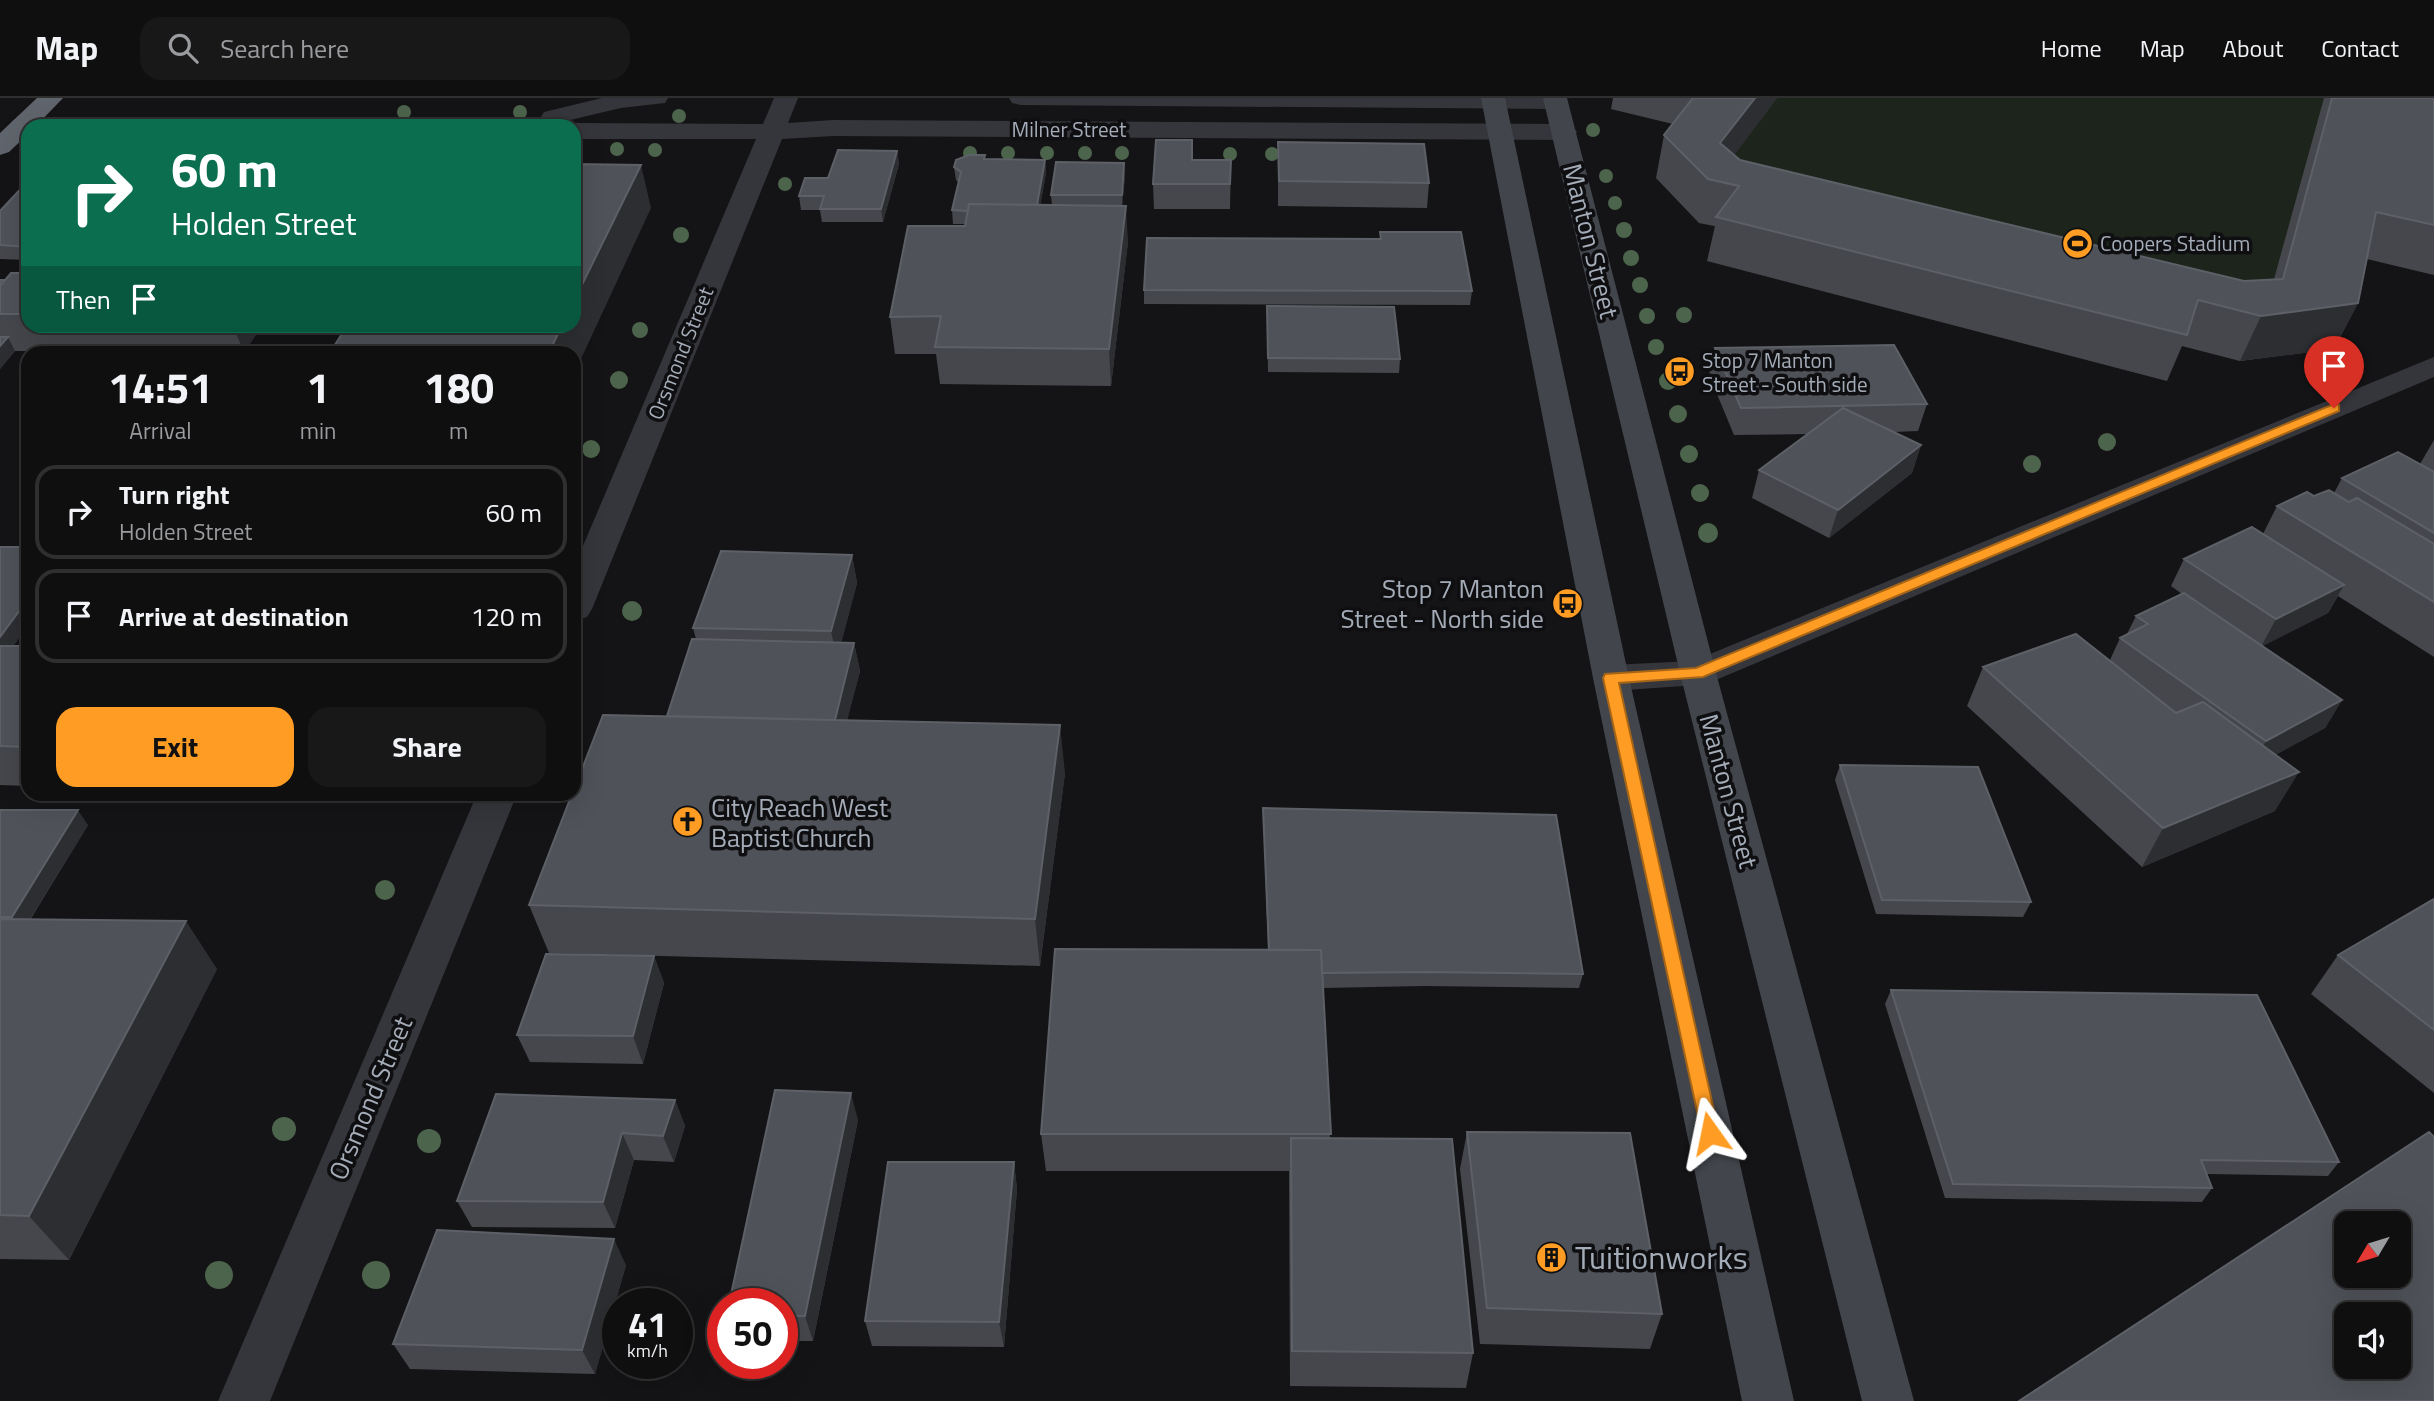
<!DOCTYPE html>
<html lang="en">
<head>
<meta charset="utf-8">
<style>
	:root { --surface:#0f0f10; --page:#181819; --text:#f1f3f6; --muted:#9b9c9f; --line:#2f2f30; --accent:#ff9c23 }
	body { margin:0; font-family:"Titillium Web",sans-serif; background:var(--page); color:var(--text); height:100vh; display:flex; flex-direction:column; font-size:26px; white-space:nowrap }
	* { box-sizing:border-box; margin:0 }
	p { font-size:23px; color:var(--muted) }
	.icon { flex:none; width:38px; height:38px; fill:none; stroke:currentColor; stroke-width:2; stroke-linecap:round; stroke-linejoin:round }
	.map { position:relative; flex:1; overflow:hidden }
	.sheet { position:absolute; left:21px; top:248px; width:560px; height:455px; display:flex; flex-direction:column; background:var(--surface); border-radius:21px; box-shadow:0 7px 28px #0002,0 0 0 2px var(--line) }
	.sheet>* { flex:none }
	.hud { position:absolute; left:21px; top:21px; width:560px; height:214px; border-radius:21px; box-shadow:0 7px 28px #0002,0 0 0 2px var(--line); background:#0b6e4f; color:#fff; overflow:hidden }
	.needle { width:46px; rotate:232deg }
	.tools { position:absolute; left:2334px; top:1113px; display:grid; gap:14px }
	.tools a { display:grid; place-items:center; width:77px; height:77px; border-radius:14px; background:var(--surface); box-shadow:0 7px 28px #0002,0 0 0 2px var(--line); font-size:35px }
	.speed { position:absolute; left:602px; top:1190px; display:flex; gap:14px; font-size:35px; font-weight:700; text-align:center }
	.speed>* { display:grid; place-content:center; width:91px; height:91px; border-radius:50%; background:var(--surface); box-shadow:0 7px 28px #0002,0 0 0 2px var(--line); line-height:1 }
	.speed small { font-size:18px; font-weight:400 }
	.speed .limit { border:10px solid #d22; background:#fff; color:#111 }
	.pin { position:absolute; display:grid; place-items:center; width:60px; height:60px; color:#fff; margin:-72px -30px; border-radius:50% 50% 50% 0; rotate:-45deg; box-shadow:0 0 7px #0007 }
	.pin .icon { rotate:45deg }
	.me { position:absolute; width:77px; margin:-38px; rotate:348deg; stroke-linejoin:round; filter:drop-shadow(0 0 5px #0008) }
	.turn { display:flex; align-items:center; gap:24px; height:147px; padding:0 35px; font-size:32px }
	.turn .icon { width:91px; height:91px; stroke-width:2.5 }
	.turn b { display:block; font-size:49px; line-height:60px }
	.then { display:flex; align-items:center; height:66px; padding:0 35px; background:#0003; gap:14px; font-size:26px }
	.eta { display:flex; justify-content:space-evenly; align-items:center; height:119px; text-align:center }
	.eta b { font-size:42px; font-weight:700; line-height:49px }
	.cta { display:flex; gap:14px; margin-top:auto; padding:14px 35px }
	.cta a { flex:1; height:80px; border-radius:21px; background:var(--accent); color:#111; font-size:28px; font-weight:700; line-height:80px; text-align:center }
	.cta a+a { background:var(--page); color:var(--text) }
	ul { padding:0; list-style:none }
	li { display:flex; align-items:center; gap:21px; height:94px; margin:0 14px 10px; padding:0 21px; border:4px solid var(--line); border-radius:21px }
	li div { flex:1 }
	li b { display:block; font-size:26px }
	li em { font-style:normal }
	header { display:flex; align-items:center; gap:42px; box-sizing:border-box; height:98px; padding:0 35px; background:var(--surface); border-bottom:2px solid var(--line) }
	header strong { font-size:33px }
	nav { display:flex; gap:38px; margin-inline-start:auto; font-size:24px }
	.search { width:490px; height:63px; background:var(--page); display:flex; align-items:center; gap:18px; box-sizing:border-box; padding:0 24px; border-radius:21px; color:var(--muted); font-size:26px }
	.map>svg:first-child { display:block }
	.green { fill:#1c241c }
	.lines { fill:none; stroke-linecap:round; stroke-linejoin:round }
	.street { fill:#35363b; fill-rule:evenodd }
	.secondary { fill:#42464c; fill-rule:evenodd }
	.highway { fill:#60656d; fill-rule:evenodd }
	.tree { fill:#4d644c }
	.wall { fill:#45474c }
	.shaded-wall { fill:#2d2e32 }
	.building { fill:#4f5258; stroke:#5d6067; stroke-width:2; fill-rule:evenodd }
	.route { fill:#ff9c23; stroke:#a66517; stroke-width:2 }
	.labels { text-anchor:middle; dominant-baseline:central; stroke-width:7; stroke-linejoin:round; paint-order:stroke }
	.far-street-label { font-size:21px; fill:#a4acb8; stroke:#0f0f11 }
	.far-poi-label { font-size:21px; fill:#a4acb8; stroke:#0f0f11; text-anchor:start }
	.street-label { font-size:26px; fill:#a4acb8; stroke:#0f0f11 }
	.poi-label { font-size:26px; fill:#a4acb8; stroke:#0f0f11; text-anchor:end }
	.near-poi-label { font-size:32px; fill:#a4acb8; stroke:#0f0f11; text-anchor:start }
</style>
</head>
<body>
<header>
<strong>Map</strong>
<div class="search"><svg class="icon" aria-label="search" viewBox="0 0 24 24"><circle cx="10" cy="10" r="6"/><path d="M15 15l6 6"/></svg>Search here</div>
<nav><a>Home</a><a>Map</a><a>About</a><a>Contact</a></nav>
</header>
<div class="map">
<svg width="2434" height="1303" viewBox="0 0 2434 1303">
	<rect width="100%" height="100%" fill="#141416"/>
	<path class="green" d="M1621,0H2434V177L2355,158L2334,251L2240,263L2178,247L2167,283L1707,163L1729,132L1699,125L1656,80L1693,31L1611,11Z"/>
	<g class="lines">
		<path class="street" d="M602,0H668L665,5L621,10L553,26L544,24L541,19L544,14Z
			M774,0H798L788,25L833,22L1564,26L1573,29L1577,34L1573,39L1564,42L833,38L782,41L592,511L587,519L574,523V469L756,41H574V28H565L574,25L763,26Z
			M1009,0H1566L1568,4L1565,9L1556,11L1021,7L1012,5Z
			M22,19L524,20L533,23L537,28H28V35L13,32L9,27L13,22Z
			M2434,259V279L1711,584L1698,587L1611,593L1598,589L1593,580L1598,571L1611,567L1693,563Z
			M477,696H517L270,1303H218Z"/>
		<path class="secondary" d="M1481,0H1505L1629,580L1794,1303H1742L1593,580Z
			M1543,0H1567L1716,575L1914,1303H1862L1680,575Z"/>
		<path class="highway" d="M37,0H63L36,28H28V36L9,54L0,57V35Z"/>
	</g>
	<g class="tree">
		<circle cx="404" cy="14" r="7"/>
		<circle cx="520" cy="14" r="7"/>
		<circle cx="679" cy="18" r="7"/>
		<circle cx="1593" cy="32" r="7"/>
		<circle cx="617" cy="51" r="7"/>
		<circle cx="655" cy="52" r="7"/>
		<circle cx="970" cy="55" r="7"/>
		<circle cx="1008" cy="55" r="7"/>
		<circle cx="1047" cy="55" r="7"/>
		<circle cx="1085" cy="55" r="7"/>
		<circle cx="1122" cy="55" r="7"/>
		<circle cx="1230" cy="56" r="7"/>
		<circle cx="1272" cy="56" r="7"/>
		<circle cx="1606" cy="78" r="7"/>
		<circle cx="785" cy="86" r="7"/>
		<circle cx="1615" cy="105" r="7"/>
		<circle cx="1624" cy="132" r="8"/>
		<circle cx="681" cy="137" r="8"/>
		<circle cx="1631" cy="160" r="8"/>
		<circle cx="1640" cy="187" r="8"/>
		<circle cx="1684" cy="217" r="8"/>
		<circle cx="1647" cy="218" r="8"/>
		<circle cx="640" cy="232" r="8"/>
		<circle cx="1656" cy="249" r="8"/>
		<circle cx="619" cy="282" r="9"/>
		<circle cx="1668" cy="283" r="9"/>
		<circle cx="1678" cy="316" r="9"/>
		<circle cx="2107" cy="344" r="9"/>
		<circle cx="591" cy="351" r="9"/>
		<circle cx="1689" cy="356" r="9"/>
		<circle cx="2032" cy="366" r="9"/>
		<circle cx="1700" cy="395" r="9"/>
		<circle cx="1708" cy="435" r="10"/>
		<circle cx="632" cy="513" r="10"/>
		<circle cx="385" cy="792" r="10"/>
		<circle cx="284" cy="1031" r="12"/>
		<circle cx="429" cy="1043" r="12"/>
		<circle cx="219" cy="1177" r="14"/>
		<circle cx="376" cy="1177" r="14"/>
	</g>
	<path class="wall" d="M1613,0H1777L1734,57L1740,62L2244,183L2274,181L2324,0H2434V177L2367,161L2358,205L2334,251L2240,263L2182,248L2167,283L1707,163L1715,128L1699,125L1656,80L1664,37L1673,26L1611,11Z
		M1278,44L1429,85L1427,110L1278,108Z
		M897,53L899,66L883,124H822L820,112H801L799,98L828,80Z
		M986,61L1045,62L1046,75L1040,107H1052L1051,97L1124,65L1125,78L1122,108L1128,144L1111,288L940,286L936,256H895L890,219L965,128V126H953L952,112L959,85L956,82L954,69Z
		M1192,62H1231L1230,111H1154L1153,86Z
		M28,65V162L0,161V113L28,83L22,71Z
		M1380,134L1472,193L1470,207L1144,206V192L1380,141Z
		M28,175V228H262L244,254L15,253L0,271V182H5Z
		M1267,208L1400,261L1399,275L1268,274Z
		M1715,250L1927,306L1918,333L1893,334L1921,347L1912,375L1829,440L1752,400L1759,372L1809,336L1734,337L1709,277Z
		M2434,342V559L2338,498L2328,515L2262,548L2342,602L2325,630L2275,657V713L2142,769L1967,608L1983,569L2110,562L2120,540L2127,536L2136,518L2182,496L2171,488L2184,461L2263,436L2277,408L2314,398L2334,395L2342,380L2420,366Z
		M0,449H28V528L13,548H28V688L0,687Z
		M852,457L857,485L841,545H854L860,573L847,622L1065,675L1040,868L549,855L529,807L667,618L696,541L693,530Z
		M1840,667L2031,804L2023,819L1876,816L1835,682Z
		M1263,710L1583,876L1579,890L1424,888L1323,890L1330,1040L1473,1255L1466,1290L1290,1288L1289,1073H1046L1041,1036L1268,852Z
		M0,712L88,727L30,822L217,871L69,1162L0,1161Z
		M2434,801V995L2311,896L2338,857Z
		M654,858L664,885L643,966L530,964L517,937Z
		M1891,892L2339,1064L2328,1078L2206,1076L2212,1090L2202,1104L1945,1100L1885,906Z
		M675,1002L685,1028L674,1064L634,1062L615,1130L472,1129L457,1103Z
		M858,1022L813,1243H782V1206Z
		M1467,1034L1662,1216L1650,1251L1480,1246L1460,1071Z
		M1014,1064L1017,1091L1004,1249L872,1248L865,1223Z
		M626,1167L595,1276L410,1271L393,1246Z"/>
	<path class="shaded-wall" d="M1755,0H1777L1715,83L1720,45Z
		M897,53L899,66L883,124L881,111Z
		M1045,62L1046,75L1037,127L1036,114Z
		M1124,65L1125,78L1122,110V97Z
		M641,67L651,110L574,276V256H548L562,228H574V203Z
		M1126,108L1128,144L1111,288L1109,251Z
		M2358,205L2334,251L2240,263L2261,218Z
		M233,228H262L244,254Z
		M8,239L15,253L0,271V248Z
		M1921,347L1912,375L1829,440L1838,412Z
		M852,457L857,485L837,561L831,533Z
		M2344,487L2328,515L2261,549L2276,521Z
		M28,501V528L0,566V538Z
		M854,545L860,573L835,670L829,642Z
		M2342,602L2325,630L2249,671L2266,643Z
		M1060,627L1065,675L1040,868L1035,821Z
		M2299,674L2275,713L2142,769L2163,730Z
		M78,712L88,727L22,834L12,819Z
		M186,823L217,871L69,1162L29,1118Z
		M654,858L664,885L643,966L633,938Z
		M851,995L858,1022L813,1243L805,1218Z
		M675,1002L685,1028L674,1064L663,1038Z
		M622,1035L634,1062L615,1130L603,1104Z
		M1014,1064L1017,1091L1004,1249L999,1224Z
		M614,1141L626,1167L595,1276L582,1252Z"/>
	<path class="building" d="M1693,0H1755L1720,45L1740,62L2244,183L2283,181L2332,0H2434V127L2376,114L2358,205L2261,218L2198,202L2187,237L1716,119L1739,88L1708,81L1664,37Z
		M1156,42H1192V62H1231L1230,86H1153Z
		M1278,44L1424,46L1429,85L1279,83Z
		M838,52L897,53L881,111H820L824,98H799L805,80H828Z
		M969,57H985L984,61L1045,62L1037,107L969,106L968,113L952,112L961,74L954,69L956,62Z
		M1056,64L1124,65L1122,97H1051Z
		M28,65V71H22Z
		M574,66L641,67L574,203Z
		M28,83V149L0,147V113Z
		M969,106L1126,108L1109,251L935,249L941,218L890,219L908,128H965Z
		M1380,134H1461L1472,193L1144,192L1147,140L1381,141Z
		M11,175H28V216H0V188Z
		M0,182H5L0,188Z
		M1267,208L1394,209L1400,261L1268,260Z
		M347,228H562L548,256H329Z
		M0,239H8L0,248Z
		M1894,247L1927,306L1741,310L1715,250Z
		M1843,310L1921,347L1838,412L1759,372Z
		M2398,354L2434,374V435L2342,380Z
		M2329,392L2349,404L2357,400L2434,446V504L2277,408L2307,394L2314,398Z
		M2252,429L2344,487L2276,521L2184,461Z
		M0,449H28V501L0,539Z
		M721,453L852,457L831,533L693,530Z
		M2184,495L2342,602L2266,643L2120,540L2148,526L2136,518Z
		M2076,536L2176,615L2203,604L2299,674L2163,730L1983,569Z
		M692,541L854,545L835,622L667,618Z
		M0,548H28V646L26,649L0,648Z
		M603,617L1060,627L1035,821L529,807L572,696H574V692Z
		M1840,667L1978,669L2031,804L1882,802Z
		M1263,710L1556,717L1583,876L1426,874L1322,875L1321,852H1269Z
		M0,712H78L12,819H0Z
		M2434,801V932L2338,857Z
		M0,821L186,823L29,1118L0,1117Z
		M1055,851L1321,852L1331,1036H1041Z
		M546,856L654,858L633,938L517,937Z
		M1891,892L2257,897L2339,1064L2201,1062L2212,1090L1953,1086Z
		M775,992L851,995L805,1218H782V1206H729Z
		M496,996L675,1002L663,1038L622,1035L603,1104L457,1103Z
		M1467,1034L1630,1035L1662,1216L1487,1210Z
		M2429,1034L2434,1039V1303H2019ZM2347,1125H2399V1178H2347ZM2347,1216H2399V1269H2347Z
		M1291,1040L1452,1041L1473,1255L1292,1253Z
		M888,1064H1014L999,1224L865,1223Z
		M437,1132L614,1141L582,1252L393,1246Z"/>
	<path class="route" d="M2334,306L2339,307V313L1703,579L1619,585L1719,1035L1717,1041L1710,1044L1703,1041L1603,580L1605,576L1696,570Z"/>
	<defs>
		<symbol id="stadium-disc" viewBox="-11 -11 22 22"><circle r="9.5" fill="#ff9c23" stroke="#0f0f11"/><path d="M0-5a6.5 5 0 1 0 0 10a6.5 5 0 1 0 0-10ZM-3.5-1.8h7v3.6h-7Z" fill="#111"/></symbol>
		<symbol id="bus-disc" viewBox="-11 -11 22 22"><circle r="9.5" fill="#ff9c23" stroke="#0f0f11"/><path d="M-5-6H5V4H4V6H2V4H-2V6H-4V4H-5ZM-3.5-4V0h7V-4ZM-3.5 1.2v1.5H-2V1.2ZM2 1.2v1.5H3.5V1.2Z" fill="#111"/></symbol>
		<symbol id="church-disc" viewBox="-11 -11 22 22"><circle r="9.5" fill="#ff9c23" stroke="#0f0f11"/><path d="M-1.2-6h2.4v3.5h3.3v2.4h-3.3V6h-2.4V-.1h-3.3v-2.4h3.3Z" fill="#111"/></symbol>
		<symbol id="building-disc" viewBox="-11 -11 22 22"><circle r="9.5" fill="#ff9c23" stroke="#0f0f11"/><path d="M-4-6H4V6H1V3H-1V6H-4ZM-2.5-4.3h1.7v1.8h-1.7ZM.8-4.3h1.7v1.8H.8ZM-2.5-1h1.7V.8h-1.7ZM.8-1h1.7V.8H.8Z" fill="#111"/></symbol>
	</defs>
	<g fill-rule="evenodd">
		<use href="#stadium-disc" x="2060" y="128" width="35" height="35"/>
		<use href="#bus-disc" x="1662" y="256" width="35" height="35"/>
		<use href="#bus-disc" x="1550" y="488" width="35" height="35"/>
		<use href="#church-disc" x="670" y="706" width="35" height="35"/>
		<use href="#building-disc" x="1534" y="1142" width="35" height="35"/>
	</g>
	<g class="labels">
		<g class="far-street-label">
			<text x="1069" y="31">Milner Street</text>
			<text transform="translate(680 255) rotate(-68)">Orsmond Street</text>
		</g>
		<g class="far-poi-label">
			<text x="2100" y="145">Coopers Stadium</text>
			<text x="1702" y="262">Stop 7 Manton<tspan x="1702" dy="24">Street - South side</tspan></text>
		</g>
		<g class="street-label">
			<text transform="translate(1591 143) rotate(76)">Manton Street</text>
			<text transform="translate(1729 693) rotate(75)">Manton Street</text>
			<text transform="translate(370 1000) rotate(-67)">Orsmond Street</text>
		</g>
		<g class="poi-label">
			<text x="1544" y="490">Stop 7 Manton<tspan x="1544" dy="30">Street - North side</tspan></text>
			<text x="711" y="709" text-anchor="start">City Reach West<tspan x="711" dy="30">Baptist Church</tspan></text>
		</g>
		<g class="near-poi-label">
			<text x="1575" y="1159">Tuitionworks</text>
		</g>
	</g>
</svg>
<div class="tools">
<a><svg class="needle" viewBox="-14 -14 28 28"><path d="M0-13l5 13h-10z" fill="#e53935"/><path d="M0 13l5-13h-10z" fill="#9b9c9f"/></svg></a>
<a><svg class="icon" aria-label="sound" viewBox="0 0 24 24"><path d="M4 9h4l5-4v14l-5-4H4zM17 9q2 3 0 6"/></svg></a>
</div>
<div class="speed"><div>41<small>km/h</small></div><div class="limit">50</div></div>
<div class="pin" style="left:2334px;top:310px;background:#d93025"><svg class="icon" aria-label="arrive" viewBox="0 0 24 24"><path d="M6 21V4h12l-3 4 3 4H6"/></svg></div>
<svg class="me" style="left:1710px;top:1035px" viewBox="-20 -20 40 40"><path d="M0-17L14 15 0 8-14 15z" fill="#ff9c23" stroke="#fff" stroke-width="4"/></svg>
<div class="hud">
<div class="turn"><svg class="icon" aria-label="right" viewBox="0 0 24 24"><path d="M7 20v-9h11M14 6l5 5-5 5"/></svg><div><b>60 m</b>Holden Street</div></div>
<div class="then">Then<svg class="icon" aria-label="arrive" viewBox="0 0 24 24"><path d="M6 21V4h12l-3 4 3 4H6"/></svg></div>
</div>
<section class="sheet">
<div class="eta">
<div><b>14:51</b><p>Arrival</p></div>
<div><b>1</b><p>min</p></div>
<div><b>180</b><p>m</p></div>
</div>
<ul>
<li><svg class="icon" aria-label="right" viewBox="0 0 24 24"><path d="M7 20v-9h11M14 6l5 5-5 5"/></svg><div><b>Turn right</b><p>Holden Street</p></div><em>60 m</em></li>
<li><svg class="icon" aria-label="arrive" viewBox="0 0 24 24"><path d="M6 21V4h12l-3 4 3 4H6"/></svg><div><b>Arrive at destination</b></div><em>120 m</em></li>
</ul>
<div class="cta"><a>Exit</a><a>Share</a></div>
</section>
</div>
</body>
</html>
